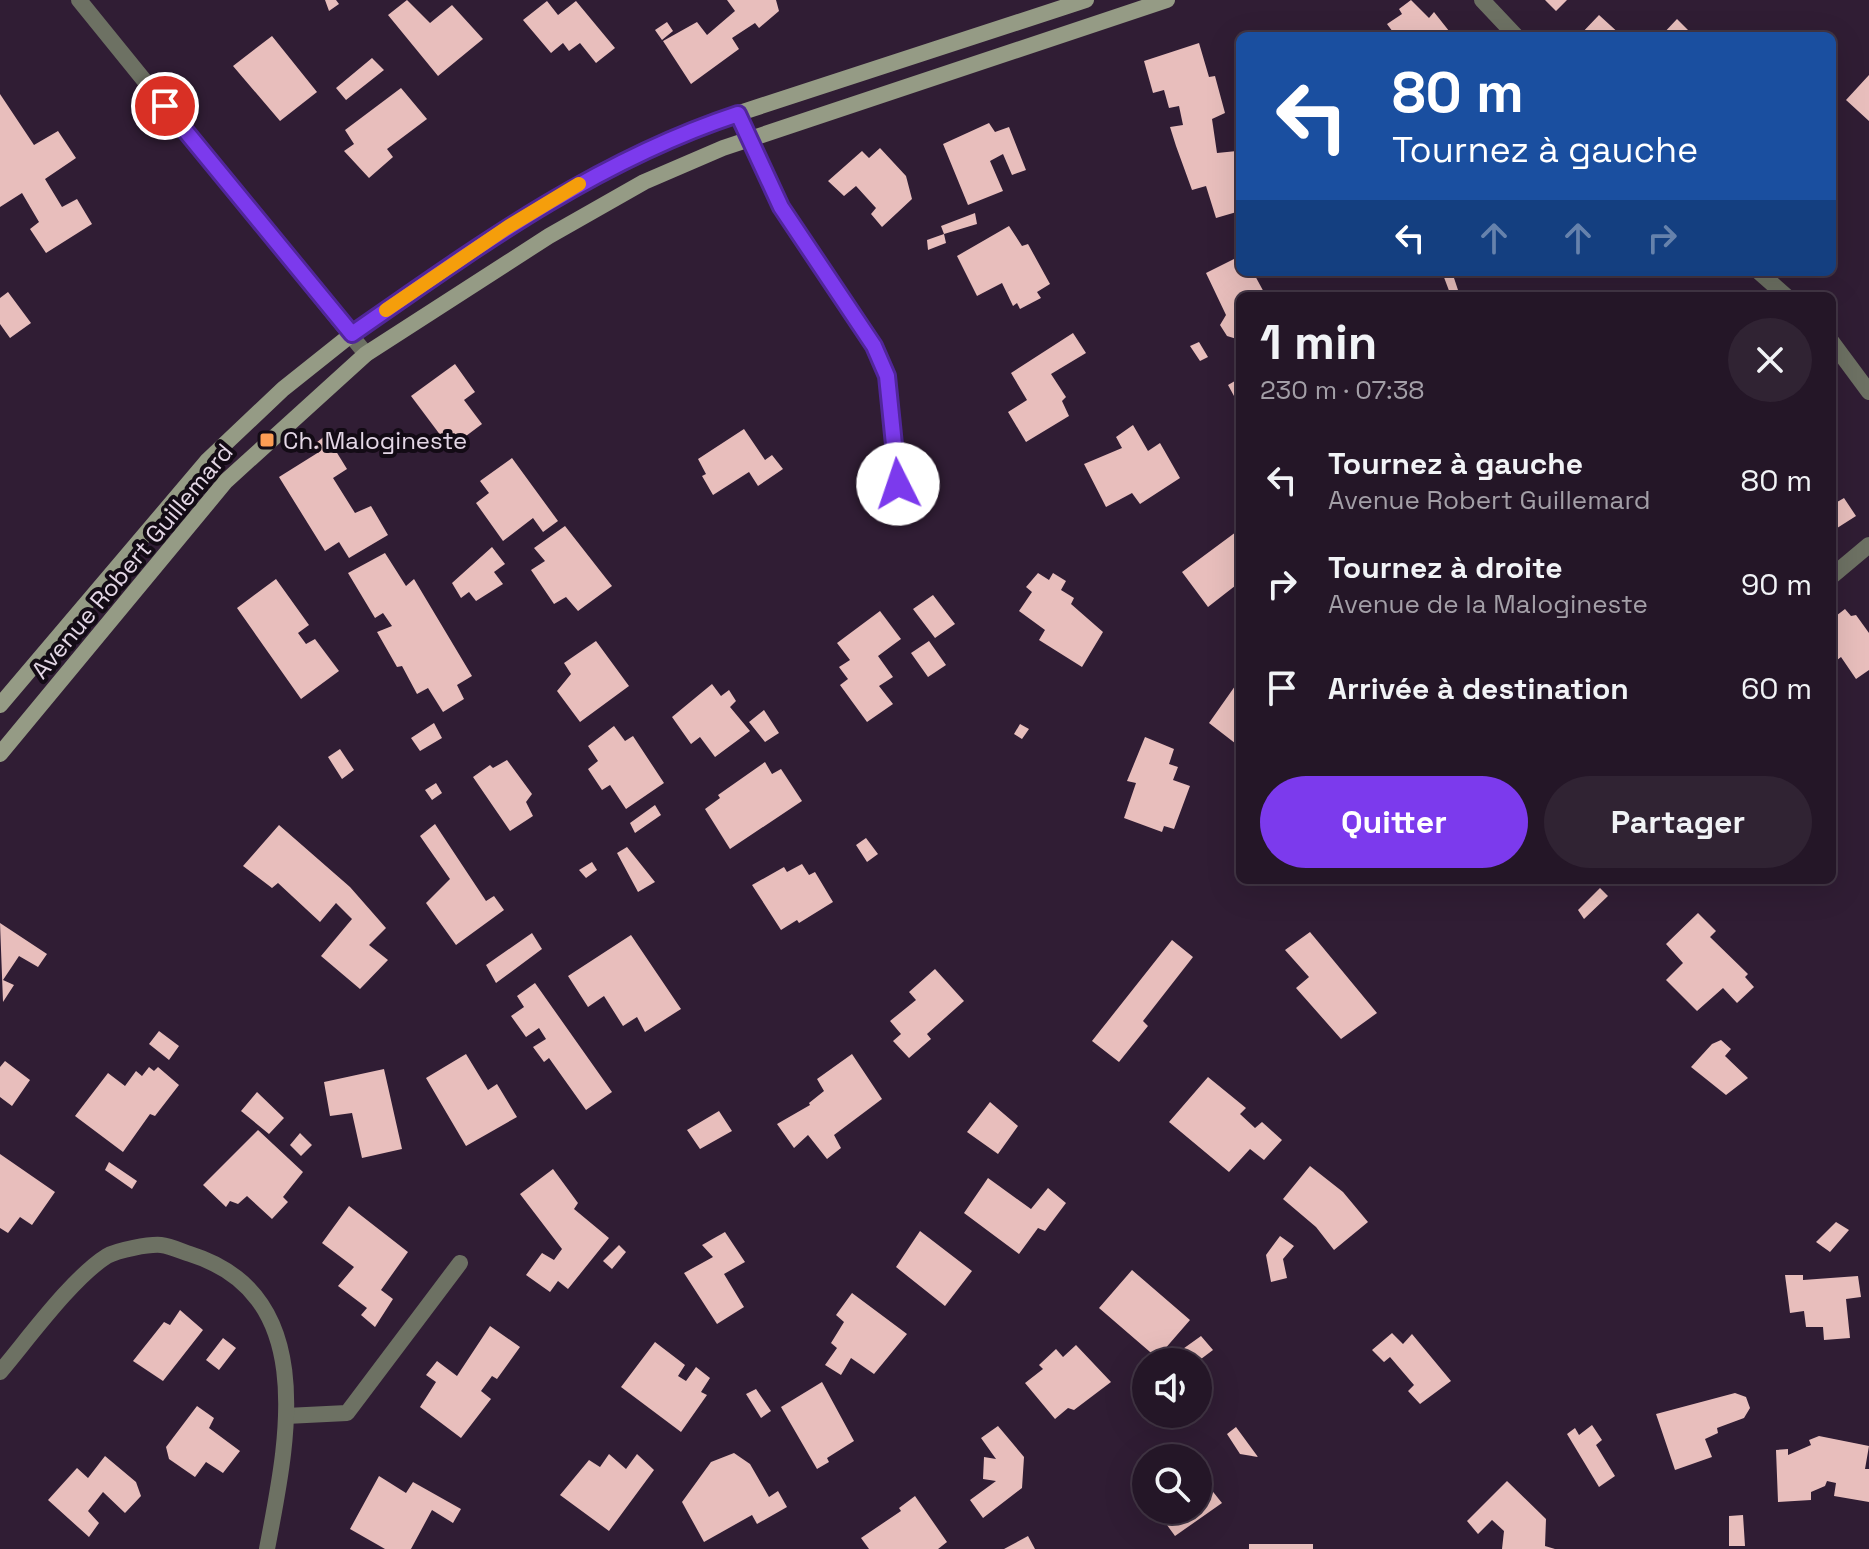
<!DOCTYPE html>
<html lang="fr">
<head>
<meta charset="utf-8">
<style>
	:root { --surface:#241627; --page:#302333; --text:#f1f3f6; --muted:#a39fa7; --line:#413544; --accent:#7c3aed }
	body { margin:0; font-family:"Space Grotesk",sans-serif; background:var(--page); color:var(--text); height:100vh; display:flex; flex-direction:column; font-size:30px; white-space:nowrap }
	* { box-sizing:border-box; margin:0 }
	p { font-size:26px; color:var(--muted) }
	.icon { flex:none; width:44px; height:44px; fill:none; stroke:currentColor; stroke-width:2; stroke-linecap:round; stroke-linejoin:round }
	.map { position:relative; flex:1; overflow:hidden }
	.sheet { position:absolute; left:1236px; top:292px; width:600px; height:592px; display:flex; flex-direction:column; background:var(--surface); border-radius:12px; box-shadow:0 8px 32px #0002,0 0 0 2px var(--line) }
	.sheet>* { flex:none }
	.banner { position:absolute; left:1236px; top:32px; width:600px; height:244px; border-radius:12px; box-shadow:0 8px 32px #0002,0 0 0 2px var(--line); background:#1a4fa0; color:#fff; overflow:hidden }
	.tools { position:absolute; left:1132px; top:1348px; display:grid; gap:16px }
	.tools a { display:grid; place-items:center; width:80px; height:80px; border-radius:50%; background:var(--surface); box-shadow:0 8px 32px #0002,0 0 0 2px var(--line); font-size:40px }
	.pin { position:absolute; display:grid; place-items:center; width:68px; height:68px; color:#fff; margin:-34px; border:4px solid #fff; border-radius:50%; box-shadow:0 2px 8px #0007 }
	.me { position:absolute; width:88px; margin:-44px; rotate:356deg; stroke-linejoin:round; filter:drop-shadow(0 0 6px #0008) }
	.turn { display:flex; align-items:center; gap:28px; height:168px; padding:0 24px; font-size:36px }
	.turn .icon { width:104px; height:104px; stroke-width:2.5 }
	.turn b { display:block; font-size:56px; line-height:68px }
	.lanes { display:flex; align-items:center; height:76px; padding:0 24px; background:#0003; justify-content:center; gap:40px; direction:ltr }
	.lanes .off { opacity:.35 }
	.round { display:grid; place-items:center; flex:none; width:84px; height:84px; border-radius:42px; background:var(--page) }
	.head { display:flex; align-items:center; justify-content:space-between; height:136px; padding:0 24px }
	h1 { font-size:48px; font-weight:700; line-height:60px }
	.cta { display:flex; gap:16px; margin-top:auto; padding:16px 24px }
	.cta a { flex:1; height:92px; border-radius:48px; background:var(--accent); color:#fff; font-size:32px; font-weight:700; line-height:92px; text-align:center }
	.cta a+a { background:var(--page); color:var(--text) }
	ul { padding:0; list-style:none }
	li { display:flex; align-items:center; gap:24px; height:104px; padding:0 24px }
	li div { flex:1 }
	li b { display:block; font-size:30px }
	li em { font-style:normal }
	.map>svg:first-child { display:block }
	.building { fill:#e8bebc }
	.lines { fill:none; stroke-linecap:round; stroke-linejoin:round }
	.service { stroke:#6d7163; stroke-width:16 }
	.minor { stroke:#6d7163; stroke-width:16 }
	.tertiary { stroke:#6d7163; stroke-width:16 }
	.secondary { stroke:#959b85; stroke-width:16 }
	.route-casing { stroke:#51269a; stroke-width:20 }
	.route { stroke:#7c3aed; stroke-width:14 }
	.slow { stroke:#f59e0b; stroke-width:14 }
	.poi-dot { fill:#fc9d54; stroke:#130b15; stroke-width:3 }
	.labels { text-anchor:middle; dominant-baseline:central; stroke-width:8; stroke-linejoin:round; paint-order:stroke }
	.poi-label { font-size:24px; fill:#e4d7e6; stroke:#130b15; text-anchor:start }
	.street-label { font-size:24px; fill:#e4d7e6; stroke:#130b15 }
</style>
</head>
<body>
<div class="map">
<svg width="1869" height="1549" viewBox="0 0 1869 1549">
	<rect width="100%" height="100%" fill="#301d34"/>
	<path class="building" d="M325,0H336L339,4L329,11Z
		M407,0L430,23L452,5L483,39L438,76L388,15Z
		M727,0H776L779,11L759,28L755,23L732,38L739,49L691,84L663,41L697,22L707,35L735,11Z
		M1411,0L1429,18L1434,12L1453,36H1396L1387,24L1402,14L1399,9Z
		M1545,0H1567L1556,11Z
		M547,1L558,15L576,1L615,48L596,63L580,43L569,51L563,43L551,53L523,20Z
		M1599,15L1622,36H1579Z
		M1677,19L1694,36H1661Z
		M667,22L673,31L662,40L655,30Z
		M272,36L317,92L280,121L233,66Z
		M1199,43L1209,77L1215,76L1225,113L1212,119L1217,153L1237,151L1240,160V211L1216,218L1206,186L1192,190L1176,146L1170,127L1183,125L1179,106L1169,108L1164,90L1153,93L1144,61Z
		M372,58L384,70L346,100L336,88Z
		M1869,75V121L1846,100Z
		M401,88L427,119L387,149L393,157L369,178L344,151L354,144L345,130Z
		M0,94L34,145L58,131L76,158L45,179L62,207L77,199L92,224L46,253L30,229L39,222L22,193L0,207Z
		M989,123L995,132L1009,127L1026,170L1012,175L1003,154L990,161L1003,191L968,205L943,144Z
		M880,148L906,176L912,199L882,227L871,214L876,208L856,186L844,196L828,181L862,151L869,158Z
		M975,213L977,224L944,234L941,226Z
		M1009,226L1022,246L1028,244L1050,284L1037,292L1041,298L1020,309L1017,303L1013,306L1002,283L977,296L957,256Z
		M944,234L946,243L928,250L927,240Z
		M1240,256V272H1253L1266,296H1240V340L1227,336L1220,325L1226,315L1206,273Z
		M1442,272H1452L1460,296H1451Z
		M8,292L31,323L10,338L0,324V298Z
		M1073,333L1086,353L1051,374L1066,397L1062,401L1069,416L1026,442L1008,412L1027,400L1011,373Z
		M1199,342L1208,357L1200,361L1190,346Z
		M455,364L475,392L464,400L482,424L450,448L411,396Z
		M1240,378V407L1228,385Z
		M1133,425L1148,451L1160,443L1180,478L1140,504L1132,493L1106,507L1084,464L1122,448L1116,437Z
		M744,429L765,460L772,455L783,469L758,486L749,472L713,495L702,476L706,474L698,459Z
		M326,435L347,469L333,478L355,513L371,506L388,535L349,558L339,542L325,551L279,477L319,452L316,443Z
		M512,458L558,521L543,532L533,518L503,541L476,503L489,493L480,481Z
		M1844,498L1856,516L1834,530L1832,505Z
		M565,526L612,586L578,611L566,597L554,604L531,570L545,561L534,548Z
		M1240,529V582L1208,607L1182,572Z
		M492,547L505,564L494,572L503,584L476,601L469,592L461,598L452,583Z
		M385,553L406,586L414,579L472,676L457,685L464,699L443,712L428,688L417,694L402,666L397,667L377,632L392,626L383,613L375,618L348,573Z
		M1038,573L1049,580L1053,573L1066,581L1061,590L1074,598L1071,604L1103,632L1082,667L1039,640L1045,630L1019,611L1032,592L1026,587Z
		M276,579L309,625L298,633L306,644L315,639L339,671L301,699L237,608Z
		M933,595L955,624L935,638L913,609Z
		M1845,609L1851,616L1856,615L1869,633V670L1856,679L1841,657L1832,664V619Z
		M880,611L901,639L878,656L893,677L879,686L893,704L867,722L840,685L848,679L839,667L850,660L837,643Z
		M596,641L629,686L580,722L557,691L571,674L564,663Z
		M929,641L946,665L928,677L911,653Z
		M1240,679V747L1209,723Z
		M712,684L721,696L729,690L736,701L730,707L750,731L715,757L700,737L691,744L672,717Z
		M764,710L779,733L765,742L749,722Z
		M434,723L442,738L420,751L411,738Z
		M1020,724L1029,729L1022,739L1014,734Z
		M614,726L625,741L633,736L664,783L626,809L610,785L602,790L588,769L598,761L588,746Z
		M1145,737L1174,749L1169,764L1178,767L1173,780L1190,786L1174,829L1164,826L1162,832L1124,818L1136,783L1127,781Z
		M340,749L354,770L342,779L328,757Z
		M507,760L532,794L526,802L533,816L510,831L473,777L490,765L493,768Z
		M765,762L772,774L781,769L802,801L730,849L705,809L720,798L718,795Z
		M436,783L442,793L432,800L425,790Z
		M655,805L661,815L635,833L630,823Z
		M435,824L486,901L494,896L504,910L456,945L426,903L450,879L420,836Z
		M279,825L350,887L386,928L369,945L388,960L360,989L321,956L352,919L336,903L320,922L278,883L272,888L243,866Z
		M866,838L878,854L867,862L856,845Z
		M627,847L655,882L638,892L617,853Z
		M592,862L597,870L586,878L579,870Z
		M802,864L809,875L815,872L833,902L799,923L797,920L781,930L752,885L784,867L787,872Z
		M1600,888L1608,896L1584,919L1578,910Z
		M1698,913L1716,931L1710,937L1748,974L1745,977L1754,987L1737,1003L1723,988L1697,1011L1666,980L1683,963L1666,944Z
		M0,923L47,954L38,967L19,956L3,980L14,985L3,1002Z
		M1310,932L1377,1013L1341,1039L1296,988L1309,977L1285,950Z
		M532,933L542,949L496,983L486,965Z
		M631,935L681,1009L645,1032L637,1017L623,1026L604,996L588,1007L568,976Z
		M1172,940L1193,957L1143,1021L1148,1026L1119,1062L1092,1041Z
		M935,969L964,1001L927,1034L931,1039L909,1058L893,1041L901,1034L890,1021L916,1000L909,992Z
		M535,983L612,1092L586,1110L549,1058L544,1062L533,1047L546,1039L539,1028L526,1037L511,1016L524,1007L517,996Z
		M159,1031L179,1046L169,1060L149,1044Z
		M1721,1040L1731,1049L1725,1056L1748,1078L1726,1095L1691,1067L1712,1044Z
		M466,1054L488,1090L497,1084L517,1117L466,1146L426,1078Z
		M852,1054L882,1099L834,1135L841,1148L827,1159L808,1135L794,1148L777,1124L810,1105L809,1103L824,1091L817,1079Z
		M5,1061L30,1080L12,1106L0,1097V1067Z
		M149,1067L154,1071L158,1067L179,1085L155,1116L150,1114L123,1152L75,1116L108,1073L125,1086L136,1071L142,1076Z
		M384,1069L402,1149L362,1158L352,1113L330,1116L324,1082Z
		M1208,1077L1246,1108L1240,1114L1255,1128L1262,1122L1282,1140L1264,1160L1250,1149L1229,1172L1169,1122Z
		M257,1092L284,1118L269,1134L241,1111Z
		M990,1102L1018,1126L998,1154L967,1132Z
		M719,1111L732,1131L700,1149L687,1130Z
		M258,1130L303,1172L283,1197L288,1202L272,1219L247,1196L238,1204L230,1201L226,1207L203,1185Z
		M300,1133L312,1145L301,1156L290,1145Z
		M0,1154L55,1192L32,1225L20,1217L8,1233L0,1228Z
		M109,1162L137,1181L132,1189L105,1170Z
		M1310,1166L1343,1192L1368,1222L1334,1250L1316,1227L1283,1199Z
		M553,1169L578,1203L574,1209L609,1238L568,1289L558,1281L550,1292L526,1275L542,1253L554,1260L562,1249L520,1194Z
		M988,1178L1031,1209L1048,1188L1066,1203L1045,1231L1038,1228L1019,1254L964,1213Z
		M349,1206L408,1252L381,1290L393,1299L375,1327L361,1315L367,1308L338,1286L354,1267L322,1243Z
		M1836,1222L1849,1230L1830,1252L1816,1242Z
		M920,1231L972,1271L945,1306L896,1267Z
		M725,1232L745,1262L724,1274L744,1307L717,1324L684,1273L713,1257L702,1245Z
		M1280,1236L1294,1246L1283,1259L1287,1278L1271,1282L1266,1255Z
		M619,1245L626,1252L612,1269L603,1261Z
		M1132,1270L1190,1320L1157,1358L1099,1308Z
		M1785,1275H1803V1280L1858,1276L1861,1297L1846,1299L1850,1338L1824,1340L1823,1327H1806L1804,1311L1790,1313Z
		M852,1293L907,1334L874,1374L851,1358L841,1375L825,1365L837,1348L831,1343L844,1322L836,1315Z
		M180,1310L203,1330L163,1381L133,1361L164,1322L170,1325Z
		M490,1326L520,1347L497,1379L492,1376L481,1391L491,1399L461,1438L420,1407L436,1382L426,1375L437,1361L457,1376Z
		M1392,1333L1403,1344L1412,1334L1451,1381L1420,1404L1408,1391L1414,1385L1390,1357L1384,1362L1372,1350Z
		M1201,1336L1213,1350L1197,1362H1180L1173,1356Z
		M223,1338L236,1348L219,1370L206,1360Z
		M655,1342L685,1365L678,1376L686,1381L696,1367L710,1378L701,1392L707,1395L681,1432L621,1387Z
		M1076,1345L1111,1382L1074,1410L1068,1408L1055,1419L1025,1383L1043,1369L1039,1365L1056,1349L1063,1357Z
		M822,1382L854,1441L827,1458L829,1462L817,1469L781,1407Z
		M756,1389L771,1411L761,1418L746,1394Z
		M1735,1393L1746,1397L1750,1408L1744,1418L1717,1428L1718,1433L1705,1439L1712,1457L1675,1470L1656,1414Z
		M197,1406L214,1418L209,1428L240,1451L223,1473L206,1462L195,1477L169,1459L166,1447Z
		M1592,1425L1602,1440L1596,1445L1615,1476L1599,1487L1567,1434L1575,1428L1579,1435Z
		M998,1426L1024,1457L1022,1488L983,1518L970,1500L996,1481L983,1479L984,1457L996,1459L981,1438Z
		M1236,1427L1258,1457L1240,1454L1227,1434Z
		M1819,1436L1869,1446L1865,1469H1869V1502L1834,1496L1836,1483L1827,1481L1825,1486L1811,1492V1500L1778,1502L1776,1450L1788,1449V1455L1811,1445L1809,1440Z
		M1177,1445L1187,1458H1159Z
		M734,1453L750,1464L769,1497L778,1491L787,1507L757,1524L752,1515L704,1542L682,1502L711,1462Z
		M609,1454L626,1469L637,1454L654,1470L609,1531L560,1495L589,1460L600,1467Z
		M105,1456L136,1482L141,1496L125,1513L103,1492L88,1511L99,1523L89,1537L48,1500L77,1468L88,1478Z
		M1198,1473L1222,1503L1175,1536L1156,1510H1198Z
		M379,1476L406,1493L413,1482L461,1509L453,1523L432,1510L411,1549H385L350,1529Z
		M1507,1481L1546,1519L1545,1546L1555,1549H1502L1504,1531L1492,1520L1478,1534L1467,1521Z
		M915,1496L947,1542L938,1549H869L861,1538L901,1511L899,1508Z
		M1743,1515L1745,1546H1729V1516Z
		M1028,1536L1035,1549H1004Z
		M1249,1544H1313V1549H1249Z"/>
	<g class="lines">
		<path class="service" d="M738,114L781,207L874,346L887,376L898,484
			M286,1416L347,1413L460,1263"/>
		<path class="minor" d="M1482,0L1516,36
			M1759,272L1786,296
			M1832,342L1869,392
			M1832,576L1869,545
			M0,1372C28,1339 72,1278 107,1256C118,1250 149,1244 161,1245C170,1246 181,1251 190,1254C322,1295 286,1447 267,1549"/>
		<path class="tertiary" d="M79,0L366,354"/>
		<path class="secondary" d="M0,705L208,460L283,389L352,334L508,227L631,157L712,122L1086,0
			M0,754L226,481L366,354L549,236L644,182L723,148L1167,0"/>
	</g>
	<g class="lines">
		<defs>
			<path id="route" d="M165,106L352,334C474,249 595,161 738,114L781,207L874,346L887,376L898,484"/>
		</defs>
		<use href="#route" class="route-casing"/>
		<use href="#route" class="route"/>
		<path class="slow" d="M386,310L508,227L579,184"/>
	</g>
	<rect class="poi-dot" x="259" y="432" width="16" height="16" rx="4"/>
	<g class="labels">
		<g class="poi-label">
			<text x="283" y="440">Ch. Malogineste</text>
		</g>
		<g class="street-label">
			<text transform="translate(132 561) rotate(-50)">Avenue Robert Guillemard</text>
		</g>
	</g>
</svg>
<div class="tools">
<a><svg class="icon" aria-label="sound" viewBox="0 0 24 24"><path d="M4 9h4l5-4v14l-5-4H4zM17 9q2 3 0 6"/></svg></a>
<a><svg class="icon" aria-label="search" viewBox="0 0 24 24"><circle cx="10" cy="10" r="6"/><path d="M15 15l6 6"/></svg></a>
</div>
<div class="pin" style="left:165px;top:106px;background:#d93025"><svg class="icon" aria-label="arrive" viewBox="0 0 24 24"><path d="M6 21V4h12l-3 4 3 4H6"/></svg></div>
<svg class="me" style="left:898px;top:484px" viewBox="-20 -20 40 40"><circle r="19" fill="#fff"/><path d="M0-13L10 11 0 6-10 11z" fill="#7c3aed"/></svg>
<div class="banner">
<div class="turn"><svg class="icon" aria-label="left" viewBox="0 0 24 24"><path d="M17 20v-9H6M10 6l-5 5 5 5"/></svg><div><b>80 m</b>Tournez à gauche</div></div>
<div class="lanes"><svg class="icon" aria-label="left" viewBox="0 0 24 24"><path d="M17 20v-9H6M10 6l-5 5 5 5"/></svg><svg class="icon off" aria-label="ahead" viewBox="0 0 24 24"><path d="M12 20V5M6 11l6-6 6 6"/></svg><svg class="icon off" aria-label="ahead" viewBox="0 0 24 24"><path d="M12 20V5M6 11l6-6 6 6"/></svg><svg class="icon off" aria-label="right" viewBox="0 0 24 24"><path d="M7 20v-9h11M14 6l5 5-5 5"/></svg></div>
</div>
<section class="sheet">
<div class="head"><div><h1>1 min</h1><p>230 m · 07:38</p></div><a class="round"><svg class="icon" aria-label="close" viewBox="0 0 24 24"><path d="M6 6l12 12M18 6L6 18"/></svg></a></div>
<ul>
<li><svg class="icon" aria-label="left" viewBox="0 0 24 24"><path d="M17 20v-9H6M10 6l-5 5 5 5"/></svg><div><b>Tournez à gauche</b><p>Avenue Robert Guillemard</p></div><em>80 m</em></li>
<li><svg class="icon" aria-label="right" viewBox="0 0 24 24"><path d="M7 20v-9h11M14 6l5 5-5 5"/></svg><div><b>Tournez à droite</b><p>Avenue de la Malogineste</p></div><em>90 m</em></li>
<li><svg class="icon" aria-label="arrive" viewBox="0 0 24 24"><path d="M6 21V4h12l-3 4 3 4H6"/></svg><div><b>Arrivée à destination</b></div><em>60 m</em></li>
</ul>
<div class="cta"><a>Quitter</a><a>Partager</a></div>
</section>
</div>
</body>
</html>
